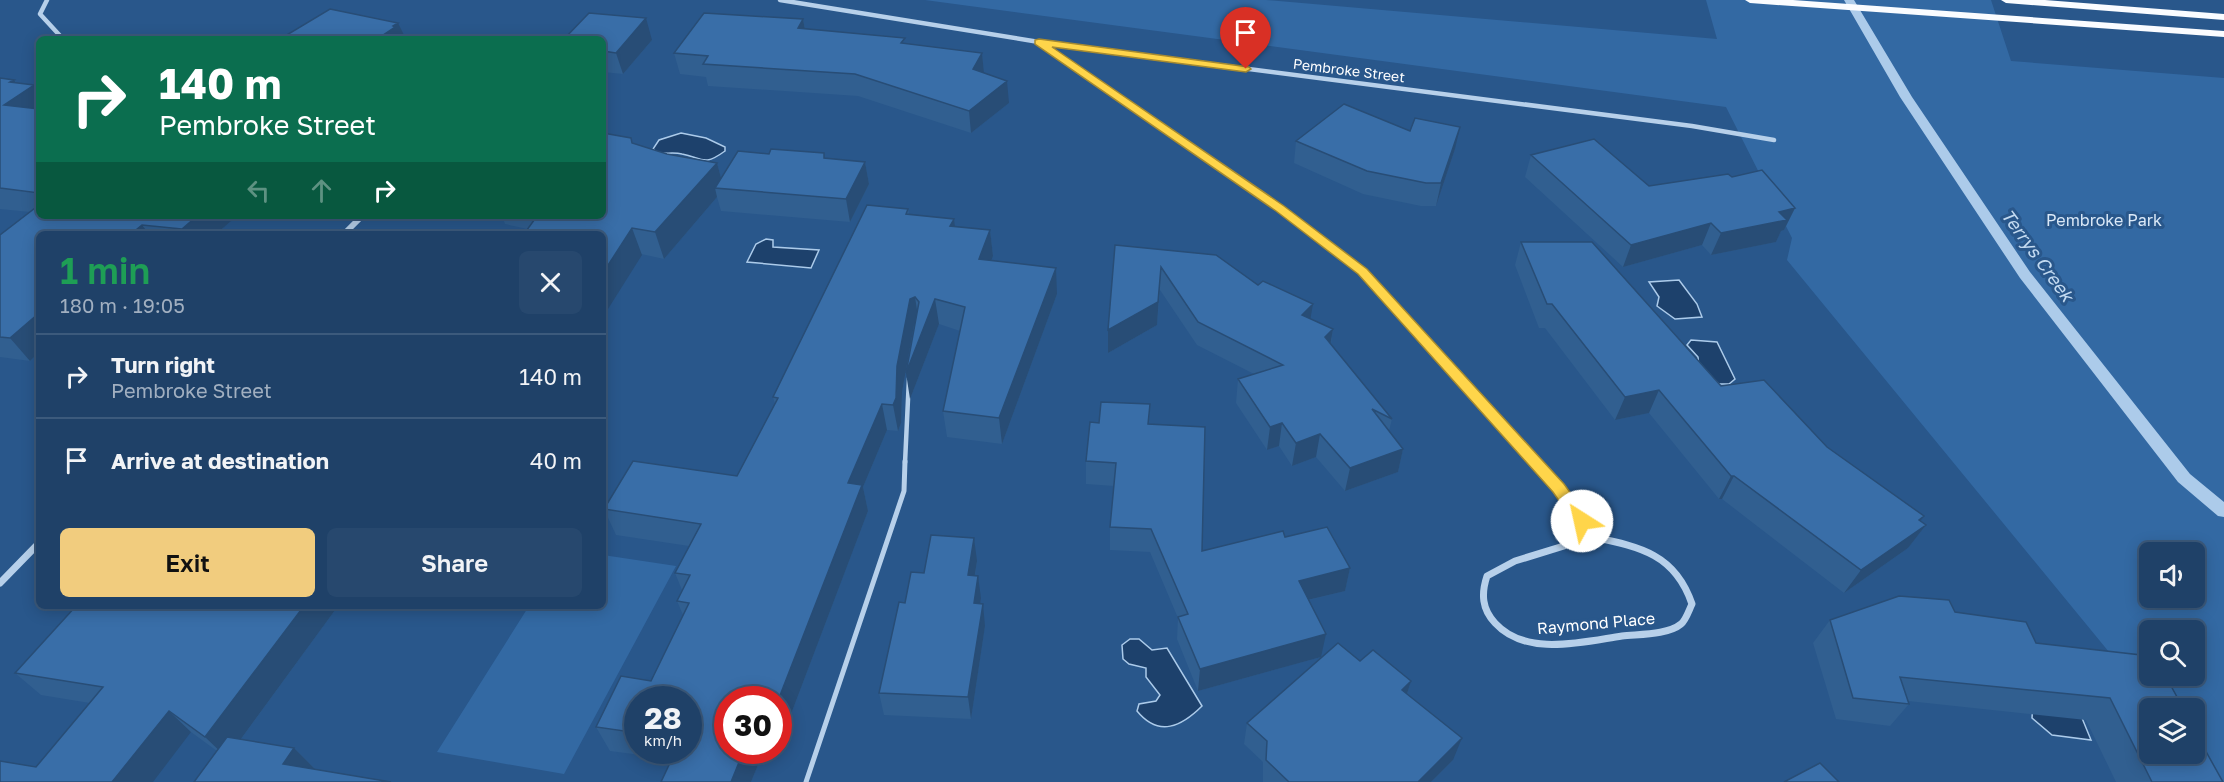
<!DOCTYPE html>
<html lang="en">
<head>
<meta charset="utf-8">
<style>
	:root { --surface:#1f4168; --page:#27486e; --text:#f1f3f6; --muted:#a1afc0; --line:#3c5a7c; --accent:#f1cc7e }
	body { margin:0; font-family:"Golos Text",sans-serif; background:var(--page); color:var(--text); height:100vh; display:flex; flex-direction:column; font-size:22px; white-space:nowrap }
	* { box-sizing:border-box; margin:0 }
	p { font-size:20px; color:var(--muted) }
	.icon { flex:none; width:33px; height:33px; fill:none; stroke:currentColor; stroke-width:2; stroke-linecap:round; stroke-linejoin:round }
	.map { position:relative; flex:1; overflow:hidden }
	.sheet { position:absolute; left:36px; top:231px; width:570px; height:378px; display:flex; flex-direction:column; background:var(--surface); border-radius:9px; box-shadow:0 3px 15px #0003,0 0 0 2px var(--line) }
	.sheet>* { flex:none }
	.top-card { position:absolute; left:36px; top:36px; width:570px; height:183px; border-radius:9px; box-shadow:0 3px 15px #0003,0 0 0 2px var(--line); background:#0b6e4f; color:#fff; overflow:hidden }
	.controls { position:absolute; left:2139px; top:542px; display:grid; gap:12px }
	.controls a { display:grid; place-items:center; width:66px; height:66px; border-radius:9px; background:var(--surface); box-shadow:0 3px 15px #0003,0 0 0 2px var(--line); font-size:30px }
	.speed { position:absolute; left:624px; top:686px; display:flex; gap:12px; font-size:30px; font-weight:700; text-align:center }
	.speed>* { display:grid; place-content:center; width:78px; height:78px; border-radius:50%; background:var(--surface); box-shadow:0 3px 15px #0003,0 0 0 2px var(--line); line-height:1 }
	.speed small { font-size:15px; font-weight:400 }
	.speed .limit { border:9px solid #d22; background:#fff; color:#111 }
	.pin { position:absolute; display:grid; place-items:center; width:51px; height:51px; color:#fff; margin:-62px -26px; border-radius:50% 50% 50% 0; rotate:-45deg; box-shadow:0 0 6px #0007 }
	.pin .icon { rotate:45deg }
	.me { position:absolute; width:66px; margin:-33px; rotate:325deg; stroke-linejoin:round; filter:drop-shadow(0 0 4px #0008) }
	.turn { display:flex; align-items:center; gap:21px; height:126px; padding:0 24px; font-size:27px }
	.turn .icon { width:78px; height:78px; stroke-width:2.5 }
	.turn b { display:block; font-size:42px; line-height:51px }
	.lanes { display:flex; align-items:center; height:57px; padding:0 24px; background:#0003; justify-content:center; gap:30px; direction:ltr }
	.lanes .off { opacity:.35 }
	.round { display:grid; place-items:center; flex:none; width:63px; height:63px; border-radius:9px; background:var(--page) }
	.head { display:flex; align-items:center; justify-content:space-between; height:102px; padding:0 24px }
	h1 { font-size:36px; font-weight:600; line-height:45px; color:#1e9e55 }
	.action { display:flex; gap:12px; margin-top:auto; padding:12px 24px }
	.action a { flex:1; height:69px; border-radius:9px; background:var(--accent); color:#111; font-size:24px; font-weight:600; line-height:69px; text-align:center }
	.action a+a { background:var(--page); color:var(--text) }
	ul { padding:0; list-style:none }
	li { display:flex; align-items:center; gap:18px; height:84px; padding:0 24px; border-top:2px solid var(--line) }
	li div { flex:1 }
	li b { display:block; font-size:22px }
	li em { font-style:normal }
	.map>svg:first-child { display:block }
	.green { fill:#3369a3; fill-rule:evenodd }
	.water { fill:#1d416c; stroke:#accbea; stroke-width:1.5 }
	.lines { fill:none; stroke-linecap:round; stroke-linejoin:round }
	.stream { fill:#accbea; fill-rule:evenodd }
	.lane-far1 { stroke:#b7d0ea; stroke-width:4.5 }
	.lane { stroke:#b7d0ea; stroke-width:5 }
	.street-far2 { stroke:#b7d0ea; stroke-width:4.5 }
	.street-far1 { stroke:#b7d0ea; stroke-width:6 }
	.street { stroke:#b7d0ea; stroke-width:7 }
	.primary { fill:#fafcff; fill-rule:evenodd }
	.wall { fill:#315f90; fill-rule:evenodd }
	.shaded-wall { fill:#284d76 }
	.building { fill:#396ea8; stroke:#284d76; stroke-width:1.5 }
	.route { fill:#ffd54a; stroke:#a68a30; stroke-width:1.5 }
	.labels { text-anchor:middle; dominant-baseline:central; stroke-width:6; stroke-linejoin:round; paint-order:stroke }
	.far-street-label { font-size:14px; fill:#fff; stroke:#29578b }
	.park-label { font-size:16px; fill:#dbe9f8; stroke:#29578b }
	.street-label { font-size:16px; fill:#fff; stroke:#29578b }
	.water-label { font-size:18px; font-style:italic; fill:#c3daf1; stroke:#29578b }
</style>
</head>
<body>
<div class="map">
<svg width="2224" height="782" viewBox="0 0 2224 782">
	<rect width="100%" height="100%" fill="#29578b"/>
	<path class="green" d="M925,0H1266L1717,39L1706,0H1991L2011,61L2224,78V782H2214L2194,753V708H2155L1787,260L1792,238L1726,107ZM2150,552H2194V597H2150ZM2150,630H2194V675H2150Z
		M603,555L676,566L564,774L437,752L529,606H603Z"/>
	<path class="water" d="M681,133L706,138L725,147V151C703,167 703,158 682,154C674,152 666,154 658,153L653,149L659,140Z
		M766,239L773,240V247L819,250L811,268L747,262L756,244Z
		M1679,280L1697,304L1702,317L1675,319L1657,306L1659,297L1649,282Z
		M1691,340L1717,342L1735,379L1729,384H1719L1699,368L1698,357L1687,345Z
		M1130,639H1139L1152,650L1167,648L1202,706C1182,726 1159,738 1137,711L1139,704L1156,701L1160,695L1146,677V668L1129,664L1123,659L1122,645Z
		M2033,704L2082,718L2091,740L2052,735L2032,718Z"/>
	<g class="lines">
		<path class="stream" d="M1844,0H1854L1912,97L2030,272L2190,474L2224,502V517L2218,516L2178,482L2020,278L1900,97Z"/>
		<path class="lane-far1" d="M905,463L909,378"/>
		<path class="lane" d="M806,782L904,491L905,461"/>
		<path class="street-far2" d="M47,0L40,14L63,39
			M780,0L1039,42L1692,126L1774,140
			M1039,42L1277,206"/>
		<path class="street-far1" d="M1275,205L1362,271L1536,463
			M344,234L362,216"/>
		<path class="street" d="M1535,461L1559,488L1593,537
			M1593,537C1640,547 1675,554 1692,604C1689,610 1686,620 1681,624C1668,635 1638,634 1622,636C1582,642 1526,657 1495,623C1482,609 1481,594 1487,576L1515,561Z
			M0,583L39,543"/>
		<path class="primary" d="M1745,0H1793L2224,31V37L1750,3Z
			M2001,0H2045L2224,14V20L2006,3Z"/>
	</g>
	<path class="wall" d="M803,19L805,29L906,44L982,53L983,73L1009,103L971,133L858,96L708,86L706,77L680,74L674,53Z
		M603,39L652,40L623,74L603,72Z
		M0,78L14,80L17,83L34,85L39,92V216H237L216,234H39V352L30,361L0,357V235L30,212L0,209Z
		M631,138L633,144L667,154L717,163L721,178L825,158L865,162L869,184L850,222L721,211L717,197L664,259L505,224L502,216H603Z
		M1296,141L1455,149L1436,206H1421L1363,194L1294,163Z
		M1531,155L1649,186L1732,177L1795,208L1784,230L1781,231L1776,242L1711,255L1702,245L1623,267L1525,177Z
		M908,209L909,214L955,227L990,230L993,256L991,260L1057,294L1002,444L947,437L943,411L960,331L939,324L910,399L914,325L902,392L901,423L898,431L887,430L863,487L868,511L788,722L778,721V699H728L764,750L751,782H661L671,759L610,751L596,727L651,681L683,615L677,601L682,590L675,573L689,546L616,535L604,509L737,476L775,404L773,397ZM638,699H688V750H638Z
		M1521,242L1721,386L1827,447L1924,516L1920,521L1926,525L1908,548L1844,593L1722,499H1719L1649,413L1615,420L1545,328H1539L1515,265Z
		M1115,245L1258,285L1311,319L1333,329L1331,344L1392,419L1389,431L1403,449L1398,472L1345,491L1316,457L1292,466L1279,446L1267,450L1236,403L1238,379L1254,374L1197,345L1160,290L1157,325L1108,353V330Z
		M1150,404L1149,424L1202,551L1285,537L1350,568L1345,591L1309,600L1321,657L1198,691L1177,639L1178,618L1150,552L1110,550V527L1114,486L1086,484V461Z
		M977,561L975,575L981,598L980,604L985,626L971,719L884,715L879,693L905,603L924,573Z
		M76,606H338L241,739L294,748L315,769L194,782L217,751L191,732L36,767L90,703L41,695L15,673Z
		M1955,612L2036,643L2223,782H2116L2086,720L1908,701L1909,704L1890,726L1836,719L1813,643L1830,620Z
		M1360,661L1411,681L1407,694L1453,760L1431,782H1263V762L1244,744L1247,723Z"/>
	<path class="shaded-wall" d="M646,18L652,40L623,74L616,53Z
		M803,19L807,41L798,28Z
		M398,23L406,39H377L393,26Z
		M982,53L984,74L973,69Z
		M14,80L23,92L34,85L39,92V113L4,105L10,82Z
		M1007,81L1009,103L971,133L969,111Z
		M1460,127L1455,149L1436,206L1441,183Z
		M865,162L869,184L850,222L846,199Z
		M717,163L724,189L715,188L717,197L664,259L655,232Z
		M1795,208L1784,230L1781,231L1776,242L1711,255L1721,233L1779,212Z
		M197,216H237L216,234H185L182,229Z
		M954,219L957,244L950,226Z
		M1711,223L1702,245L1623,267L1631,245Z
		M142,225L149,234H131Z
		M632,228L642,255L603,317V273Z
		M990,230L993,256L982,284L979,259Z
		M1161,267L1157,325L1108,353V330Z
		M1056,268L1057,294L1002,444L999,418Z
		M915,297L919,323L914,325L902,392L901,423L898,431L893,405L897,366L910,299Z
		M935,299L939,324L910,399L906,373Z
		M1313,304L1309,327L1302,315Z
		M39,313V352L30,361L10,338Z
		M1333,329L1329,352L1325,337Z
		M1659,390L1649,413L1615,420L1625,397Z
		M882,404L887,430L863,487L868,511L788,722L779,698L848,483Z
		M1282,423L1279,446L1267,450L1270,427Z
		M1320,434L1316,457L1292,466L1296,443Z
		M1403,449L1398,472L1345,491L1350,468Z
		M1731,476H1734L1722,499H1719Z
		M1924,516L1909,537L1926,525L1908,548L1844,593L1861,570Z
		M974,538L977,561L971,598L968,575Z
		M1350,568L1345,591L1295,603L1299,581Z
		M978,576L981,598L977,626L974,603Z
		M983,604L985,626L971,719L968,697Z
		M304,606H338L227,758L205,737Z
		M1326,634L1321,657L1198,691L1200,669Z
		M1411,681L1404,703L1402,690Z
		M169,711L191,732L153,782H112Z
		M1462,738L1453,760L1431,782H1418Z
		M294,748L317,771L283,764Z
		M744,750H764L751,782H731Z"/>
	<path class="building" d="M330,9L398,23L393,26L395,27L377,39H280Z
		M589,13L646,18L616,53L603,51V39H564Z
		M704,13L803,19L798,28L905,38L901,43L982,53L973,69L1007,81L969,111L855,74L703,64L708,56L674,53Z
		M0,78L14,80L10,82L34,85L4,105L39,109V193L0,188Z
		M1344,104L1410,131L1415,118L1460,127L1441,183H1426L1367,171L1296,141Z
		M603,133L631,138L632,143L667,154L717,163L655,232L632,228L603,273V234H524L537,216H603Z
		M1594,139L1649,186L1728,174L1732,177L1762,170L1795,208L1779,212L1787,220L1721,233L1711,223L1631,245L1531,155Z
		M771,149L824,153V158L865,162L846,199L715,188L738,151L769,154Z
		M39,205V216H197L182,229L142,225L131,234H39V313L10,338L0,337V235Z
		M867,205L908,209L906,214L954,219L950,226L990,230L979,259L1056,268L999,418L943,411L965,307L935,299L906,373L919,302L915,297L910,299L897,366L896,398L893,405L882,404L848,483L862,485L779,698L766,696L765,699H728V750H744L731,782H661L676,750H688V699H638V733L596,727L621,676L651,681L689,603L677,601L690,575L675,573L701,524L604,509L633,461L737,476L778,398L773,397Z
		M1521,242H1592L1721,386L1764,380L1827,447L1924,516L1919,520L1926,525L1861,570L1734,476H1731L1659,390L1625,397L1552,304H1547Z
		M1115,245L1216,255L1258,285L1263,281L1313,304L1302,315L1333,329L1325,337L1392,419L1372,409L1403,449L1350,468L1320,434L1296,443L1282,423L1270,427L1238,379L1283,365L1198,322L1161,267L1158,302L1108,330Z
		M1101,402L1150,404L1148,424L1205,427L1202,551L1283,531L1285,537L1327,527L1350,568L1299,581L1326,634L1200,669L1178,617L1188,614L1151,529L1110,527L1116,463L1086,461L1090,422L1099,423Z
		M931,535L974,538L968,575L978,576L974,603L983,604L968,697L879,693L899,602L905,603L911,572L924,573Z
		M1899,596L1949,600L1955,612L2026,622L2036,643L2150,656V675H2165L2183,708H2150V753H2194V730L2223,782H2152L2110,698L1900,677L1909,704L1853,698L1830,620Z
		M76,606H304L205,737L169,711L112,782H0V761L36,767L103,687L15,673Z
		M1338,643L1360,661L1373,650L1411,681L1402,690L1462,738L1418,782H1289L1266,760L1267,741L1247,723Z
		M227,737L294,748L283,764L391,782H194Z
		M1820,763L1839,782H1784Z"/>
	<path class="route" d="M1039,39L1249,67L1251,69L1246,72L1052,47L1284,206L1367,269L1564,484L1587,516L1589,521L1587,525H1576L1553,492L1358,274L1276,211L1035,44V40Z"/>
	<g class="labels">
		<g class="far-street-label">
			<text transform="translate(1349 70) rotate(7)">Pembroke Street</text>
		</g>
		<g class="park-label">
			<text x="2104" y="220">Pembroke Park</text>
		</g>
		<g class="street-label">
			<text transform="translate(1596 623) rotate(-5)">Raymond Place</text>
		</g>
		<g class="water-label">
			<text transform="translate(2038 255) rotate(54)">Terrys Creek</text>
		</g>
	</g>
</svg>
<div class="controls">
<a><svg class="icon" aria-label="sound" viewBox="0 0 24 24"><path d="M4 9h4l5-4v14l-5-4H4zM17 9q2 3 0 6"/></svg></a>
<a><svg class="icon" aria-label="search" viewBox="0 0 24 24"><circle cx="10" cy="10" r="6"/><path d="M15 15l6 6"/></svg></a>
<a><svg class="icon" aria-label="layers" viewBox="0 0 24 24"><path d="M12 4l9 5-9 5-9-5zM3 14l9 5 9-5"/></svg></a>
</div>
<div class="speed"><div>28<small>km/h</small></div><div class="limit">30</div></div>
<div class="pin" style="left:1246px;top:69px;background:#d93025"><svg class="icon" aria-label="arrive" viewBox="0 0 24 24"><path d="M6 21V4h12l-3 4 3 4H6"/></svg></div>
<svg class="me" style="left:1582px;top:521px" viewBox="-20 -20 40 40"><circle r="19" fill="#fff"/><path d="M0-13L10 11 0 6-10 11z" fill="#ffd54a"/></svg>
<div class="top-card">
<div class="turn"><svg class="icon" aria-label="right" viewBox="0 0 24 24"><path d="M7 20v-9h11M14 6l5 5-5 5"/></svg><div><b>140 m</b>Pembroke Street</div></div>
<div class="lanes"><svg class="icon off" aria-label="left" viewBox="0 0 24 24"><path d="M17 20v-9H6M10 6l-5 5 5 5"/></svg><svg class="icon off" aria-label="ahead" viewBox="0 0 24 24"><path d="M12 20V5M6 11l6-6 6 6"/></svg><svg class="icon" aria-label="right" viewBox="0 0 24 24"><path d="M7 20v-9h11M14 6l5 5-5 5"/></svg></div>
</div>
<section class="sheet">
<div class="head"><div><h1>1 min</h1><p>180 m · 19:05</p></div><a class="round"><svg class="icon" aria-label="close" viewBox="0 0 24 24"><path d="M6 6l12 12M18 6L6 18"/></svg></a></div>
<ul>
<li><svg class="icon" aria-label="right" viewBox="0 0 24 24"><path d="M7 20v-9h11M14 6l5 5-5 5"/></svg><div><b>Turn right</b><p>Pembroke Street</p></div><em>140 m</em></li>
<li><svg class="icon" aria-label="arrive" viewBox="0 0 24 24"><path d="M6 21V4h12l-3 4 3 4H6"/></svg><div><b>Arrive at destination</b></div><em>40 m</em></li>
</ul>
<div class="action"><a>Exit</a><a>Share</a></div>
</section>
</div>
</body>
</html>
